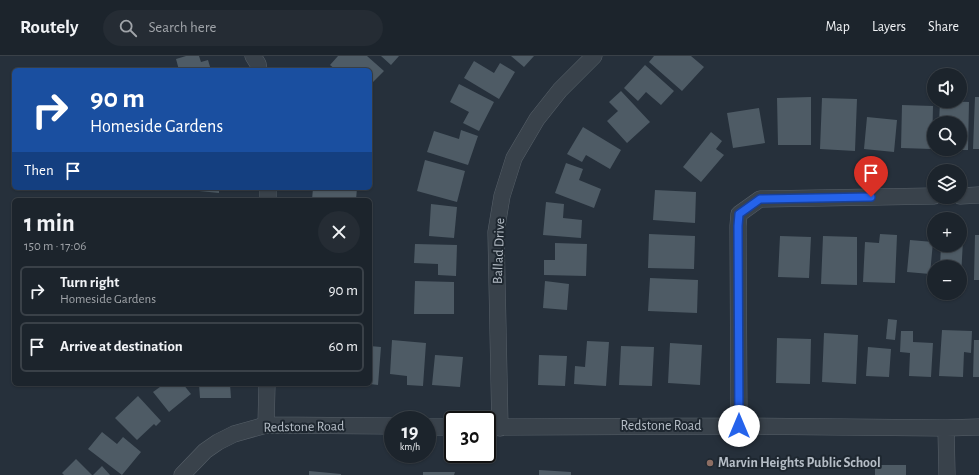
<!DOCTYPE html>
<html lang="en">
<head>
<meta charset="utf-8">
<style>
	:root { --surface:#1c242c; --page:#252c34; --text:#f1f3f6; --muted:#a0a4a9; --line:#3a4148 }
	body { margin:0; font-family:"Alegreya Sans",sans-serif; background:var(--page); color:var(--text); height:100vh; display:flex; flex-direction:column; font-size:15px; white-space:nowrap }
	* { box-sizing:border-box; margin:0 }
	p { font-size:13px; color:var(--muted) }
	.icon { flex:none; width:22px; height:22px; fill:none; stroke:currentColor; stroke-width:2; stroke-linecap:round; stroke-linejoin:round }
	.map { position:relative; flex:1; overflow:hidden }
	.details { position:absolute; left:12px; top:142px; width:360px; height:188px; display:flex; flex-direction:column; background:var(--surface); border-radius:6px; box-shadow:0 1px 3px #0004,0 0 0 1px var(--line) }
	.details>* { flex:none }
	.banner { position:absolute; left:12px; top:12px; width:360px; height:122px; border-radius:6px; box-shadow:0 1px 3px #0004,0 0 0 1px var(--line); background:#1a4fa0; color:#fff; overflow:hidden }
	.buttons { position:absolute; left:927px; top:12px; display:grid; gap:8px }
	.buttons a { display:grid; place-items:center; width:40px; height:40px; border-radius:50%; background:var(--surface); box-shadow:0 1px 3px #0004,0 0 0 1px var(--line); font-size:20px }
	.speed { position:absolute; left:384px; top:355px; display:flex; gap:8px; font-size:20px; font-weight:700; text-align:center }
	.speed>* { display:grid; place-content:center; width:52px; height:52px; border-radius:50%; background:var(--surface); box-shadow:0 1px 3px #0004,0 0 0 1px var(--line); line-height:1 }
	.speed small { font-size:10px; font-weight:400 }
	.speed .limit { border:2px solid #111; border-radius:6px; background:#fff; color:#111 }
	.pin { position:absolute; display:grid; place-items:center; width:34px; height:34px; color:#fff; margin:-41px -17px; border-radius:50% 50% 50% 0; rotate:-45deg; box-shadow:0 0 4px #0007 }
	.pin .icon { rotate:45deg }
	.me { position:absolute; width:44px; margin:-22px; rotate:0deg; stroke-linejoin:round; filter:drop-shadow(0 0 3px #0008) }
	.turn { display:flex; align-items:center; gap:14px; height:84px; padding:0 12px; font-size:18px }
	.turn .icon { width:52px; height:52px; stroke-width:2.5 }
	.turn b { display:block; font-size:28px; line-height:34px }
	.then { display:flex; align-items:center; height:38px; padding:0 12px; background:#0003; gap:8px; font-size:15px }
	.round { display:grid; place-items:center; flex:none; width:42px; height:42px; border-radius:21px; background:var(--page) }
	.overview { display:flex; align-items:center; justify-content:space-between; height:68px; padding:0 12px }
	h1 { font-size:24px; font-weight:600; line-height:30px }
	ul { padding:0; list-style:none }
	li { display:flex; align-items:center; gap:12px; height:50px; margin:0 8px 6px; padding:0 4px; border:2px solid var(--line); border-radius:6px }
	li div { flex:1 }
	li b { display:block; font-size:15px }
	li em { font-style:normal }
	header { display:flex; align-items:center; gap:24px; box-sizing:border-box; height:56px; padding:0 20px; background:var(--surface); border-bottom:1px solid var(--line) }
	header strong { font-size:19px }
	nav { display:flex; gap:22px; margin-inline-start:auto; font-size:14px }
	.search { width:280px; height:36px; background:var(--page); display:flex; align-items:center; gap:10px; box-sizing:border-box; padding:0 14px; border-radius:22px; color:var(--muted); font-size:15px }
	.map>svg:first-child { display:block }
	.building { fill:#4e5b65 }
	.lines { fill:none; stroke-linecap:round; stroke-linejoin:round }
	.minor-casing { stroke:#576069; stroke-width:17 }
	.minor { stroke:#39424b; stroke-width:16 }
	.route-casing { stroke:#184099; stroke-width:10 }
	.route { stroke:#2563eb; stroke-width:7 }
	.education-dot { fill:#8d6e63; stroke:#1e2730; stroke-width:1.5 }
	.labels { text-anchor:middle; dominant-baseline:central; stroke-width:4; stroke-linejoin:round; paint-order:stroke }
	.street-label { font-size:14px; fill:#b5bdc6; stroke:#1e2730 }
	.poi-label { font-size:14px; font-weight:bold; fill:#b5bdc6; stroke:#1e2730; text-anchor:start }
</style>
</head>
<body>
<header>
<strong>Routely</strong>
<div class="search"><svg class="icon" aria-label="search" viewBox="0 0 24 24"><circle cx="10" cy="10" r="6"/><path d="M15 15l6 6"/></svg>Search here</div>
<nav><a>Map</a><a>Layers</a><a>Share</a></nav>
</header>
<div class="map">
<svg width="979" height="419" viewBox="0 0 979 419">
	<rect width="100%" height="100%" fill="#26303b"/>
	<path class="building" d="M186,0H199L201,6L208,4L211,14H179L176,3Z
		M338,0H367L384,15L370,29V14H336L330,9Z
		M381,0H399L391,9Z
		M511,0H534L524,11Z
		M654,0H691L704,11L682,35L649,6Z
		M474,5L494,17L500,7L515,16L499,43L464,22Z
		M645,9L674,35L661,49L646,36L638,45L624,32Z
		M459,28L494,46L479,75L463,67L469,56L450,46Z
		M621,35L650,66L627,87L607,65L618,55L609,46Z
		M811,41V89H778L777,42Z
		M975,41H979V93H973Z
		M822,42L857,43L855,95L820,93Z
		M940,45L969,46L968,94H960V67H939Z
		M902,49L933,50L932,93L901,92Z
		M759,52L765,87L733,92L727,57Z
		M867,61L897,64L894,96L864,93Z
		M583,71L621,94L610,113L586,99L582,106L567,98Z
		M461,74L478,80L468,109L427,96L434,75L459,83Z
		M711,76L722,85L716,93L724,99L701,126L683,111Z
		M425,104L465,115L457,146L417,135Z
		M566,107L583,113L579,124L601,133L594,152L555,137Z
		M189,132H219V137L189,134Z
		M313,132H357L356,144H312Z
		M655,134L696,136L695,167L653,164Z
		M546,146L564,148L563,162L582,164L581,182L543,179Z
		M431,148L457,151L454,182L429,180Z
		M649,178L695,180L694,213L648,212Z
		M880,178L897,179L895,227L863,226L865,186L879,187Z
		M975,179H979V224H974Z
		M780,180L811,181L809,222L778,221Z
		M823,180L857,181V229L821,228Z
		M910,184L933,186L930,218L907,216Z
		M960,184H963L961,221H960V211H940L941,189H960Z
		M555,187L587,188L586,220L544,219V204H555Z
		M415,188L457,189L456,220L438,219V208L414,207Z
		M650,222L698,224L697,257L648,255Z
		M415,225L454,226V258H414Z
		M545,225L569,228L567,254L543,252Z
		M888,263L897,264L895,284L886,283Z
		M942,274L972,275L971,297L964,296L963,321L939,320Z
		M901,275H913V286L933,287L931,321L909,320L910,297L900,296Z
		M824,277L858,279L856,328L822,326Z
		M777,282L811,283L810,328L776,327Z
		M392,284L426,287L423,330L407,329V320L390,318Z
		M974,284H979V321H973Z
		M587,285L609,286L606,330L574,328L575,310L585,311Z
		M670,287L702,289L700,329L668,327Z
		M370,290L381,291L378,329L370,328Z
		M621,290L654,291L652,330L619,329Z
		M868,291L891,293L889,321L866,320Z
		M435,299L463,301L460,331L432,329Z
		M539,299L567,300L565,330L538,329Z
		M164,328H183L191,338L169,356L153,336Z
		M199,328H230L231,342H200Z
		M318,328H335V331L318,329Z
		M138,340L161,365L156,370L154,368L137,384L115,362Z
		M102,376L117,388L123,381L141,396L122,419L88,393Z
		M76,403L92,419H64L62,417Z
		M875,409H906V419H875Z
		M102,410L110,419H93Z
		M539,414L571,416V419H539Z
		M309,415L341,418V419H309Z
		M423,416H455L454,419H423Z"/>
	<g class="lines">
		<defs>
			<path id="minor" d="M253,0L258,8L259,14
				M960,140L979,139
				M268,144V132
				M266,369L267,328
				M739,370L738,170L739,158L760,143L934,140
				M427,371H453
				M487,371L739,370L946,372L979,371
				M500,372L496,176L502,140L514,102L537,63L560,34L594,0
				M946,372L947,419
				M182,419L205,395L218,386L234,378L266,369L393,370"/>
		</defs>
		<use href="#minor" class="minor-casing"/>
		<use href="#minor" class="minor"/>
	</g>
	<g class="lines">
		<defs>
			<path id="route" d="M739,370L738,170L739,158L760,143L871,141"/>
		</defs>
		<use href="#route" class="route-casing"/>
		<use href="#route" class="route"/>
	</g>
	<circle class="education-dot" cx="710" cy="407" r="4"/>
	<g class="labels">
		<g class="street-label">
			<text transform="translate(499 195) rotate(-88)">Ballad Drive</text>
			<text x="661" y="370">Redstone Road</text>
			<text transform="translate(304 371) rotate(-1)">Redstone Road</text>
		</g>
		<g class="poi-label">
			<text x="718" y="407">Marvin Heights Public School</text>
		</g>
	</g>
</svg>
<div class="buttons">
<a><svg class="icon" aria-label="sound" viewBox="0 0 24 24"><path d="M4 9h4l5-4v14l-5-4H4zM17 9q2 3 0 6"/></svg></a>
<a><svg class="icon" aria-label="search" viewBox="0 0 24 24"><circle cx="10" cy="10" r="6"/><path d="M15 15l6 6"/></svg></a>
<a><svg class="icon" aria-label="layers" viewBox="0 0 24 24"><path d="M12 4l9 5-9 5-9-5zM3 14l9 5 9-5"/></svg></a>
<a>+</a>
<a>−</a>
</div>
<div class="speed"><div>19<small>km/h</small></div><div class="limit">30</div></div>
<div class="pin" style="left:871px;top:141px;background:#d93025"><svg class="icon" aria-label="arrive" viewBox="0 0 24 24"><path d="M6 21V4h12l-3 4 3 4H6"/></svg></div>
<svg class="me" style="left:739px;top:370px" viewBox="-20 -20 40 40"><circle r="19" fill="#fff"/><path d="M0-13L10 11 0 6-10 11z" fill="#2563eb"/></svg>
<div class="banner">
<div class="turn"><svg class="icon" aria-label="right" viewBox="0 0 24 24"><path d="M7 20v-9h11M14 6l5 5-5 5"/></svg><div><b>90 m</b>Homeside Gardens</div></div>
<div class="then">Then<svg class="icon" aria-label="arrive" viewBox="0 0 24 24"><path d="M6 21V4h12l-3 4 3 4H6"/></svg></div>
</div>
<section class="details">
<div class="overview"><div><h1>1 min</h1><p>150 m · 17:06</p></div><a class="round"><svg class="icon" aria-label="close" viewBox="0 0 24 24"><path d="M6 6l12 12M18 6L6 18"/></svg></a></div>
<ul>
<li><svg class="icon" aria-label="right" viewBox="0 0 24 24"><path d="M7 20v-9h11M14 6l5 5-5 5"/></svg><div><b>Turn right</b><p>Homeside Gardens</p></div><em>90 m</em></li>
<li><svg class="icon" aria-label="arrive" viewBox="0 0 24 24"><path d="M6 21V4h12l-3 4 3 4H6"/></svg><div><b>Arrive at destination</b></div><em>60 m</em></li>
</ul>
</section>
</div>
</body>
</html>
